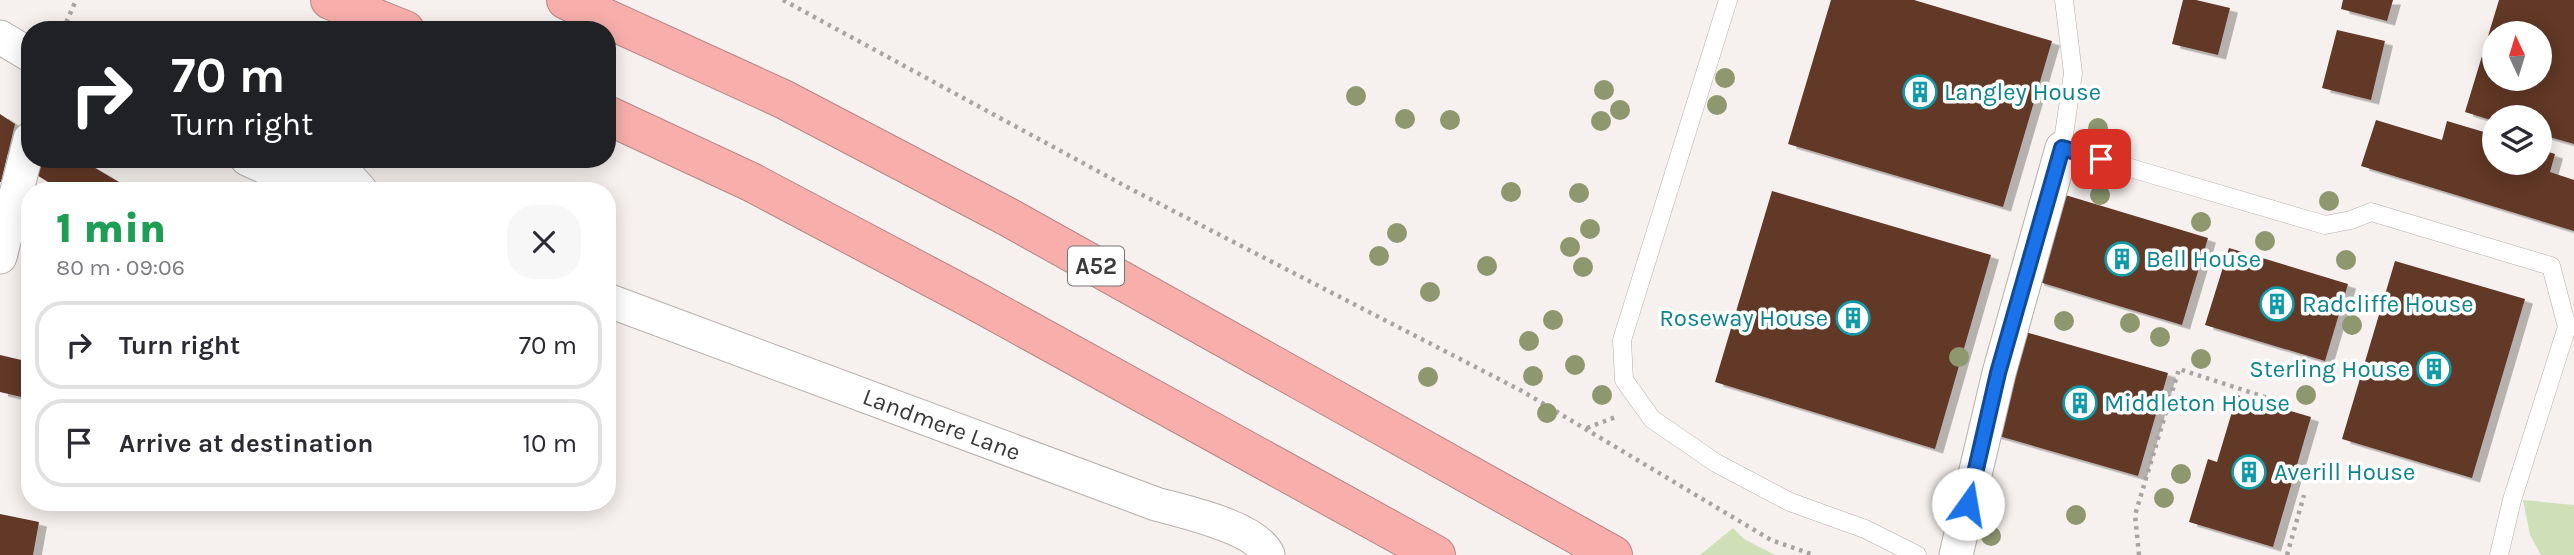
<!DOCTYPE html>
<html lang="en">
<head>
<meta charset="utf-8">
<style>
	:root { --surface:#fff; --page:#f7f7f7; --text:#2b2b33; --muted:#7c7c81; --line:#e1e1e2 }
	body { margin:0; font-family:Karla,sans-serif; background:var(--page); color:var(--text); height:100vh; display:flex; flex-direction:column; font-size:26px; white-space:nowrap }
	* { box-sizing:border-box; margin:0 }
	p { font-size:23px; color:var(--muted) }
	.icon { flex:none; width:38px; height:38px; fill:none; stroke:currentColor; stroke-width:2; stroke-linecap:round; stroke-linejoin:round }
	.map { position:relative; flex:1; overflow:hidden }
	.panel { position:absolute; left:21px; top:182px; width:595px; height:329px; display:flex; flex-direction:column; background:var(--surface); border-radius:28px; box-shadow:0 4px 18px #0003 }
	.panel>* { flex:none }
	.top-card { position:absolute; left:21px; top:21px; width:595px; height:147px; border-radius:28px; box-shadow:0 4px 18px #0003; background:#202124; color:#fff; overflow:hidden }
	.needle { width:46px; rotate:356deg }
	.tools { position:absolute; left:2482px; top:21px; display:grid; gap:14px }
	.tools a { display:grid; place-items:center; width:70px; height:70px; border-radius:50%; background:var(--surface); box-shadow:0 4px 18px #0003; font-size:35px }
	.pin { position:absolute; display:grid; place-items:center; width:60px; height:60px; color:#fff; margin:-30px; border-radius:14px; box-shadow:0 4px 10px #0006 }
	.me { position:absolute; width:77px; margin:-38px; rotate:13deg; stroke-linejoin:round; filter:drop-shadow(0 0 5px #0008) }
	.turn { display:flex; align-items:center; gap:24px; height:147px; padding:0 35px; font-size:32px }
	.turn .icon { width:91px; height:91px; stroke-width:2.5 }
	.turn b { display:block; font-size:49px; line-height:60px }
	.round { display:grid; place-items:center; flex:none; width:74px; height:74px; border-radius:28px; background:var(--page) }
	.summary { display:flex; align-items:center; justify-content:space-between; height:119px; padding:0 35px }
	h1 { font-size:42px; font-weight:800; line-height:52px; color:#1e9e55 }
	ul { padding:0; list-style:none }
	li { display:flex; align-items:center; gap:21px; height:88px; margin:0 14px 10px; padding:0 21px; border:4px solid var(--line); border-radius:28px }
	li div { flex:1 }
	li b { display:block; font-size:26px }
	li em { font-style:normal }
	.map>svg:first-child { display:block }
	.green { fill:#cfe0b8 }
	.building { fill:#623727; fill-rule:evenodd; filter:url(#shadow) }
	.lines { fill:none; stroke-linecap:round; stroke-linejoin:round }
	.lane-casing { stroke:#b4afad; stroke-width:19 }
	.street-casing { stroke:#b4afad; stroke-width:35 }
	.highway-casing { stroke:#b68684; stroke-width:40 }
	.path { stroke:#a8a4a3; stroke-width:4.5; stroke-dasharray:3.5 5; stroke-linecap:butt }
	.lane { stroke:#fff; stroke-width:18 }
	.street { stroke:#fff; stroke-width:33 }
	.highway { stroke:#f8afac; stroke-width:38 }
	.tree { fill:#8e976e }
	.route-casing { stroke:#114b97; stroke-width:18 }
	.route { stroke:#1a73e8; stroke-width:12 }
	.labels { text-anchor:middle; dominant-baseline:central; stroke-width:7; stroke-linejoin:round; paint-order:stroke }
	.shield { fill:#fff; stroke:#767474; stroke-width:2 }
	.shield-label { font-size:23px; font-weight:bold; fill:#3b3939 }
	.culture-label { font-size:24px; fill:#0d838f; stroke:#fff; text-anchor:start }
	.street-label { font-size:24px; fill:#3b3939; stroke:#fff }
</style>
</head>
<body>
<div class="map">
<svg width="2574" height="555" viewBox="0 0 2574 555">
	<defs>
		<filter id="shadow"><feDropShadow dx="8" dy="4.5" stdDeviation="0" flood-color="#0004"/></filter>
	</defs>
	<rect width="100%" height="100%" fill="#f6f1ef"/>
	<path class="green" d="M2523,500L2574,505V555H2541L2530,535Z
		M1733,528L1744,539L1775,555H1700Z"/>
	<path class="building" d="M1831,0H1914L2052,41L2003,207L1788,144Z
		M2183,0H2196L2230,8L2218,55L2172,44Z
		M2343,0H2393L2387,21L2341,9Z
		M2499,0H2574V144L2539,134V117H2494V121L2465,112ZM2494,33H2539V79H2494Z
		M2337,30L2385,41L2371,100L2322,88Z
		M0,114L15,124L1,182H0Z
		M2376,120L2442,140L2447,121L2494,135V163H2539V149L2555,154L2550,172L2574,180V231L2361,166Z
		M38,159H80L134,191H63L35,174Z
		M1772,191L1991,255L1935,449L1715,382Z
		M2062,194L2208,238L2182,325L2036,281Z
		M2229,248L2348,284L2325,361L2205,325Z
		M2395,261L2525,299L2472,478L2342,439Z
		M2022,331L2168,373L2138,476L1992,434Z
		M0,355L30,362V399L0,392Z
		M2237,395L2311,417L2273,547L2189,522L2208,459L2217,462Z
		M0,514L39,522L33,555H0Z"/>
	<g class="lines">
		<defs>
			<path id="lane" d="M1728,0L1622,340L1624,380L1652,419L1716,463L1790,502L1865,529L1917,555
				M2064,0L2073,73L2062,148L2325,225L2351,220L2371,212L2551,266L2567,327L2512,500L2499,555"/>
			<g id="street">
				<path d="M0,37L30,55"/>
				<path d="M247,159L269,169L339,166L361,191"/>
				<path d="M0,257L30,139"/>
				<path id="s1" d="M607,300L1156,504C1184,512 1257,527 1268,555"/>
				<path d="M1956,555L1999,373L2062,148"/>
			</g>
			<path id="highway" d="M330,0L405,30
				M566,0L783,99L1008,217L1613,555
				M607,115L751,182L970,298L1436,555"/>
		</defs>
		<use href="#lane" class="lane-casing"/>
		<use href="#street" class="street-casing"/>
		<use href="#highway" class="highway-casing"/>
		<path class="path" d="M783,0L1127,187L1522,391L1771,540L1814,555
			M63,30L76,0
			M1587,428L1618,416
			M2139,555L2135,515L2179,369L2280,402
			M2287,555L2304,495"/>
		<use href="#lane" class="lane"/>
		<use href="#street" class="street"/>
		<use href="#highway" class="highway"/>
	</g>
	<g class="tree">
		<circle cx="1725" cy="78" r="10"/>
		<circle cx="1604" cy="90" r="10"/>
		<circle cx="1356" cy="96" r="10"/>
		<circle cx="1717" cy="105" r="10"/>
		<circle cx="1620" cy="110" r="10"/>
		<circle cx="1405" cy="119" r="10"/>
		<circle cx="1450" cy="120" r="10"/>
		<circle cx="1601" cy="121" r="10"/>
		<circle cx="2098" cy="128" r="10"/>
		<circle cx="1511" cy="192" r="10"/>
		<circle cx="1579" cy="193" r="10"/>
		<circle cx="2100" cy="195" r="10"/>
		<circle cx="2329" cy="201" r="10"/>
		<circle cx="2201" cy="222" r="10"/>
		<circle cx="1590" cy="229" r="10"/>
		<circle cx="1397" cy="233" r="10"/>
		<circle cx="2265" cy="241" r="10"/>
		<circle cx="1570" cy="247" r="10"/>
		<circle cx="1379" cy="256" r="10"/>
		<circle cx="2346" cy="260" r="10"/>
		<circle cx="1487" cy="266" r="10"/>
		<circle cx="1583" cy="267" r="10"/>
		<circle cx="1430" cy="292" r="10"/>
		<circle cx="1553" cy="320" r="10"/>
		<circle cx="2064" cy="321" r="10"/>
		<circle cx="2130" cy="323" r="10"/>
		<circle cx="2352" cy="325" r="10"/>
		<circle cx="2160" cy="337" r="10"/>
		<circle cx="1529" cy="341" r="10"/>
		<circle cx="1959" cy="357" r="10"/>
		<circle cx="2201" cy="359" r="10"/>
		<circle cx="1575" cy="365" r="10"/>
		<circle cx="2301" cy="367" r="10"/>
		<circle cx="1533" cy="376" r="10"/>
		<circle cx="1428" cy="377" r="10"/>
		<circle cx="1602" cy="395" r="10"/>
		<circle cx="2306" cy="395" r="10"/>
		<circle cx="1547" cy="413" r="10"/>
		<circle cx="2181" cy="474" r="10"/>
		<circle cx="2164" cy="498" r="10"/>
		<circle cx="2076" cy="515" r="10"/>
		<circle cx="1991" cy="536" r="10"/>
	</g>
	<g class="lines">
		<defs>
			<path id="route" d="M1968,504L1998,373L2062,148L2101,159"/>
		</defs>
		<use href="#route" class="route-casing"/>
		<use href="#route" class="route"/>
	</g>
	<defs>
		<symbol id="building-ring" viewBox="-11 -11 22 22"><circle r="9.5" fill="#fff" stroke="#0f9aa8" stroke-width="1.5"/><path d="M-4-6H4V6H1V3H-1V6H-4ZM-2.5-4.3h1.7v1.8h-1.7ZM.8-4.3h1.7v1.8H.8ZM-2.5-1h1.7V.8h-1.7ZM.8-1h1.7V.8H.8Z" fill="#0f9aa8"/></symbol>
	</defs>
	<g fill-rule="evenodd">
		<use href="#building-ring" x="1901" y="73" width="38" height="38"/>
		<use href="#building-ring" x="2103" y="240" width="38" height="38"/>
		<use href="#building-ring" x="2258" y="285" width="38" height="38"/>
		<use href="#building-ring" x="1834" y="299" width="38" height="38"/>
		<use href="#building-ring" x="2415" y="350" width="38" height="38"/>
		<use href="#building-ring" x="2061" y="384" width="38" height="38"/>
		<use href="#building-ring" x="2230" y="453" width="38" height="38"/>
	</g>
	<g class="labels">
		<rect class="shield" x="1068" y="246.5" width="56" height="39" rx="5"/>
		<g class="shield-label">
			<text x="1096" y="266">A52</text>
		</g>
		<g class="culture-label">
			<text x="1944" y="92">Langley House</text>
			<text x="2146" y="259">Bell House</text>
			<text x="2302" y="304">Radcliffe House</text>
			<text x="1828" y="318" text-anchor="end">Roseway House</text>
			<text x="2410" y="369" text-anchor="end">Sterling House</text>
			<text x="2104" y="403">Middleton House</text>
			<text x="2274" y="472">Averill House</text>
		</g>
		<g class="street-label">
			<text stroke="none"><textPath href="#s1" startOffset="357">Landmere Lane</textPath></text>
		</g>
	</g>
</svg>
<div class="tools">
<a><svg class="needle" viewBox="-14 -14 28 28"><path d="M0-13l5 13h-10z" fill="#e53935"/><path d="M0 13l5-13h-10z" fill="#7c7c81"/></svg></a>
<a><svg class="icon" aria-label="layers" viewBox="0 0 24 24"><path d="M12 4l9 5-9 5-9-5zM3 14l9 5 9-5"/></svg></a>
</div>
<div class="pin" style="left:2101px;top:159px;background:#d93025"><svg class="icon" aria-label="arrive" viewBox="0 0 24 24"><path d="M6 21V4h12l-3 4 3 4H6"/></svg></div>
<svg class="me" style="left:1968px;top:504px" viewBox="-20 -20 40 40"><circle r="19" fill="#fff"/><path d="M0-13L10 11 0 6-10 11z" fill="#1a73e8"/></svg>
<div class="top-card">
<div class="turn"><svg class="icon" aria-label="right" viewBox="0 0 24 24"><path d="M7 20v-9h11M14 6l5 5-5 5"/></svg><div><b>70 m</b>Turn right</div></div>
</div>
<section class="panel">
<div class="summary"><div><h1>1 min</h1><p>80 m · 09:06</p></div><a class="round"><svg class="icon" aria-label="close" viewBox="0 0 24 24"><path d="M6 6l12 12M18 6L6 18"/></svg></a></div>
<ul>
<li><svg class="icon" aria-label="right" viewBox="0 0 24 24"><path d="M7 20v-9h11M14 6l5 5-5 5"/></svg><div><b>Turn right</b></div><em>70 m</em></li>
<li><svg class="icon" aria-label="arrive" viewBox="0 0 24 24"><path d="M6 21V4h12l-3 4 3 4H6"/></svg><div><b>Arrive at destination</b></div><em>10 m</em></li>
</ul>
</section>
</div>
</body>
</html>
